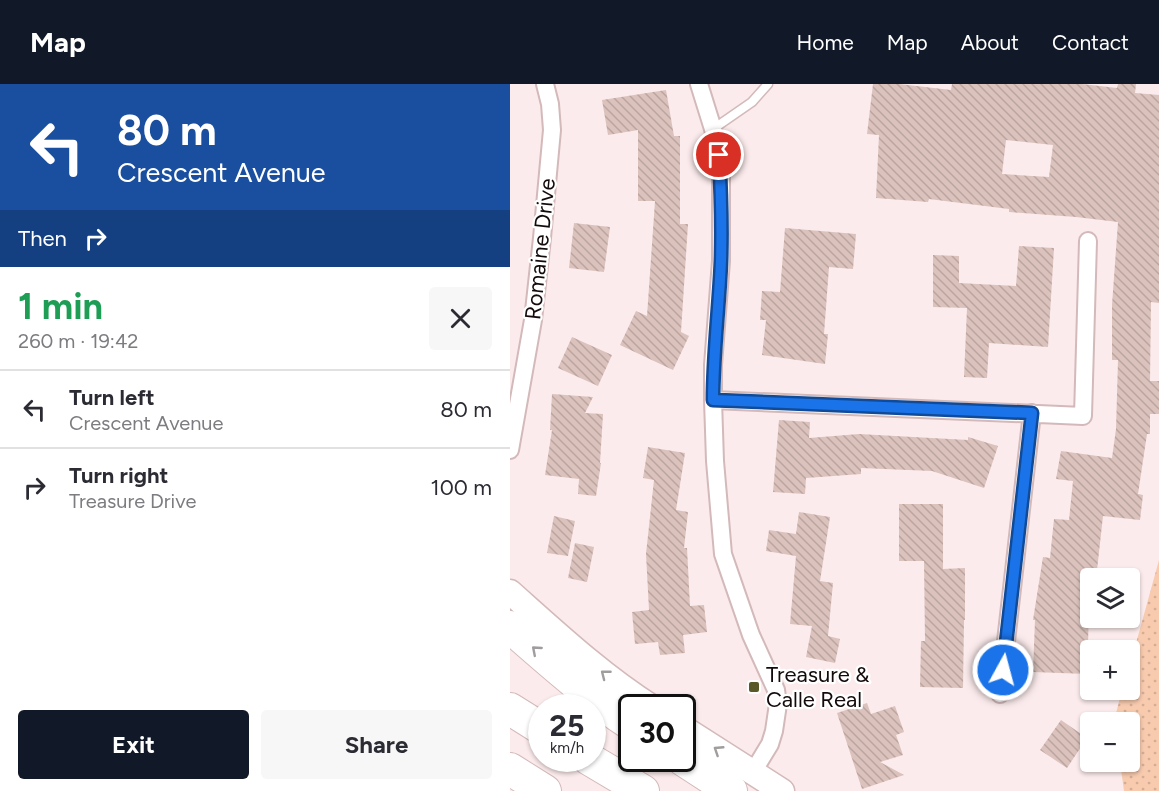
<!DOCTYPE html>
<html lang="en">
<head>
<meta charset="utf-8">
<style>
	:root { --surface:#fff; --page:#f7f7f7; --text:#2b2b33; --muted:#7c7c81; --line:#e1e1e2; --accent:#111827 }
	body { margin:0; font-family:Figtree,sans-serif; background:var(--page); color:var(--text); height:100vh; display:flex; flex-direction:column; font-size:22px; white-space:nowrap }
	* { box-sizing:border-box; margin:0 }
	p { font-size:20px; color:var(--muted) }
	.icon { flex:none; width:33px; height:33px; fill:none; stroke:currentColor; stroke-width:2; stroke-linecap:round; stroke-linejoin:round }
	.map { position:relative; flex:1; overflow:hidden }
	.side { display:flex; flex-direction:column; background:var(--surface); width:510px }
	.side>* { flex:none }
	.top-card { background:#1a4fa0; color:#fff; overflow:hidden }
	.fabs { position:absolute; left:570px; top:484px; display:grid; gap:12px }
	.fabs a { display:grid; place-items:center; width:60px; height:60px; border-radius:6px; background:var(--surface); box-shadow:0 2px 4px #0004; font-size:30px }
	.speed { position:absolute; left:18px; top:610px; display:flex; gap:12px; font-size:30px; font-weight:700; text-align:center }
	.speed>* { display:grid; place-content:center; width:78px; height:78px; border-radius:50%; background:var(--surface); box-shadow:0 2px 4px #0004; line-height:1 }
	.speed small { font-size:15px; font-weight:400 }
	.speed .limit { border:3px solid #111; border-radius:9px; background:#fff; color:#111 }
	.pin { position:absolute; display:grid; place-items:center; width:51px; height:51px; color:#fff; margin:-26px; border:3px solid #fff; border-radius:50%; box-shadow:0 2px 6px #0007 }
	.me { position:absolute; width:66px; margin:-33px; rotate:7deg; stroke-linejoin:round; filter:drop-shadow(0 0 4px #0008) }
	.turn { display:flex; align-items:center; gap:21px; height:126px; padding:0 18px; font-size:27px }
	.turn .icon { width:78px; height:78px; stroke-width:2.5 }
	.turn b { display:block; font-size:42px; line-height:51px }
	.then { display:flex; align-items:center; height:57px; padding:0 18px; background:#0003; gap:12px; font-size:22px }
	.round { display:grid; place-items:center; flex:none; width:63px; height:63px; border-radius:6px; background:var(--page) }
	.headline { display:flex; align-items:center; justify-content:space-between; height:102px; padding:0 18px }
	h1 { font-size:36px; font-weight:700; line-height:45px; color:#1e9e55 }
	.button { display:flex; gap:12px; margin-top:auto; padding:12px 18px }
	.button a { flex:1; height:69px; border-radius:6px; background:var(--accent); color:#fff; font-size:24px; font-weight:700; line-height:69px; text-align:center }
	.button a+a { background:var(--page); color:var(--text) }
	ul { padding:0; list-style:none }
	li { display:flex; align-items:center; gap:18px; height:78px; padding:0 18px; border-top:2px solid var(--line) }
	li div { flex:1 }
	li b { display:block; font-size:22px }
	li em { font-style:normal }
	header { display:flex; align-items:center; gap:36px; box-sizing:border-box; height:84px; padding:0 30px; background:var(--accent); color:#fff }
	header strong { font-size:28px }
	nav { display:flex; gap:33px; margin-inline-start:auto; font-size:21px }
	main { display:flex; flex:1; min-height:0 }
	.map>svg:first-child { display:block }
	.grass { fill:url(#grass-dots) }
	.building { fill:url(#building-back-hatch); fill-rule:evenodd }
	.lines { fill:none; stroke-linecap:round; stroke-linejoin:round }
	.lane-casing { stroke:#d3b9ba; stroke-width:11 }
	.street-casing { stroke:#d3b9ba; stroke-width:20 }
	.secondary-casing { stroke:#d3b9ba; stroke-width:27 }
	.highway-casing { stroke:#d3b9ba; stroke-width:34 }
	.lane { stroke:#fff; stroke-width:8 }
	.street { stroke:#fff; stroke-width:16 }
	.secondary { stroke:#fff; stroke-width:24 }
	.highway { stroke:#fff; stroke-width:32 }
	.oneway { stroke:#a19d9d }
	.route-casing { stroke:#114b97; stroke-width:15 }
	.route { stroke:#1a73e8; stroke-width:10 }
	.poi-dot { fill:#585927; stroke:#fff; stroke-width:2 }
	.labels { text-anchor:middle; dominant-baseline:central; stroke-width:4.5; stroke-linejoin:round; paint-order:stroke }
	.street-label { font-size:22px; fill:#130b0b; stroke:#fff }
	.poi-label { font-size:22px; fill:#130b0b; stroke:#fff; text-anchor:start }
</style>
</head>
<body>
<header>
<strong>Map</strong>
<nav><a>Home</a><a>Map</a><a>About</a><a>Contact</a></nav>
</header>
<main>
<section class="side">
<div class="top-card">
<div class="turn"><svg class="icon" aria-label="left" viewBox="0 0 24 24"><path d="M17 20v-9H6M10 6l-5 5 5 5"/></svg><div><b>80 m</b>Crescent Avenue</div></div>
<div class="then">Then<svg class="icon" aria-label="right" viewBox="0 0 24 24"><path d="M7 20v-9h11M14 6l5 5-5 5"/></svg></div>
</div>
<div class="headline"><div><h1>1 min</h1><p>260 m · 19:42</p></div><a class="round"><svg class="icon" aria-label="close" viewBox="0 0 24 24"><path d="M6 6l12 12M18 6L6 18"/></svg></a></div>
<ul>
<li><svg class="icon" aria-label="left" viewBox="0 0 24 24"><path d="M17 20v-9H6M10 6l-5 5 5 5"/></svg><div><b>Turn left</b><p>Crescent Avenue</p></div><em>80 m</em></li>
<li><svg class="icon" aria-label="right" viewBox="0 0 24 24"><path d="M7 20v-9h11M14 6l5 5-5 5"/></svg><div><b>Turn right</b><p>Treasure Drive</p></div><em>100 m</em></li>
</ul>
<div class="button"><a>Exit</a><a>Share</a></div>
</section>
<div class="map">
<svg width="649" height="707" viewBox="0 0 649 707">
	<defs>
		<pattern id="grass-dots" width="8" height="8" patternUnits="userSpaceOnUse" patternTransform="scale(1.5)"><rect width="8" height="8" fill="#f8cbaf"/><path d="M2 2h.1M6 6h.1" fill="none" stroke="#d4ad95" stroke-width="1.8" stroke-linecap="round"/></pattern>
		<pattern id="building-back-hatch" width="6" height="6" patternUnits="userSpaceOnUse" patternTransform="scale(1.5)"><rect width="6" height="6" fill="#dbc2bc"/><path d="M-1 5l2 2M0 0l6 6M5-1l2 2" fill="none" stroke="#bba5a0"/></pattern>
	</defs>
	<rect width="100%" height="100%" fill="#fcebec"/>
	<path class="grass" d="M649,476V707H614L610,678H620V639H604V637L612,606H620V581Z"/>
	<path class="building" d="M363,0H389L441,6L442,0H572L607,4L608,0H626L625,9L649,11V219L641,218L640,297H649V330H640V350H637L628,410L633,411L630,436L593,432L586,495H580L577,590L523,588L525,536H523L533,473L540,474L544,435L559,436L563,397L546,395L551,367L602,374L606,345L608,276H602V221L608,138L566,133L499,128V125L419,115L418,118L366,114L369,51L357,50ZM496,56L543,61L539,93L492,90Z
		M156,6L164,52H170V140H178L171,248L179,252L163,286L110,261L126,227L137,232L145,117H128V46L98,51L92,16Z
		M64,139L100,143L94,188L59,184Z
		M275,144L346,150L343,185L319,183L314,250H318L315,280L252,271L256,236H250L252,207L270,208Z
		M509,162L544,164L538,263L479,259L477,294L454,293L457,224L423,223V171L449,172V199L506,202Z
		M62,253L102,271L88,302L48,284Z
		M42,310L83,313L75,329L93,330L90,379H91L86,412L68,410L69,395L35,391L42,346H40Z
		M269,336L300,338L299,354L349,350L458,356V353L488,362L474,404L422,387L351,384V390L296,394L295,410L263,408Z
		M138,363L175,369L166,426L178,428L174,464H177L180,522L194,521L197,548L173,551L175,569L150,571L148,558L125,560L122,528L139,526L136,470L144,396L133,394Z
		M389,420H433V485L455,484V536H454L453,604L410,603L411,557H415L414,477H389Z
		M289,428L320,433L310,497L323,499L318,552L330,555L325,579L296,573L302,542L280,540L286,472L256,467L259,446L286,450Z
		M44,432L65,437L58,472L37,469Z
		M65,459L84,463L77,498L58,494Z
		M357,619L361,630L385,622L394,648L386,651L393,671L370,678L394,691L352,705L327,629Z
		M551,636L577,654L557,684L530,666Z"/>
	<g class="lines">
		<defs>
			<path id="lane" d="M203,45L242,18L258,0"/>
			<path id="street" d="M189,0L203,45L209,71L211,95V177L203,281V316L205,377L213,470L241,551L266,606L268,620L264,647L260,660L243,688
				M203,316L573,332L578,157
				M0,366L23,236L32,154L42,46L40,20L35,0
				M490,610L522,329"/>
			<path id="secondary" d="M0,508C46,549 91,591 143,624
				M172,643L272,707"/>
			<path id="highway" d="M0,543C39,577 78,612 122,641
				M0,625L32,645
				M79,675L133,707
				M172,675L221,707
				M0,685L35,707"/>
		</defs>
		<use href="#lane" class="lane-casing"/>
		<use href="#street" class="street-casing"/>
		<use href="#secondary" class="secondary-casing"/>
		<use href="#highway" class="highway-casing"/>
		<use href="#lane" class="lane"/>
		<use href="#street" class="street"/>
		<use href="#secondary" class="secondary"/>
		<use href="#highway" class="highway"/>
	</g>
	<defs><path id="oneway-chevron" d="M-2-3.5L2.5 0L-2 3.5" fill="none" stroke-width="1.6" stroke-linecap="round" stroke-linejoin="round" transform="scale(1.5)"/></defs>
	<g class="oneway">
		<use href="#oneway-chevron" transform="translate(26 566) rotate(-139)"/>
		<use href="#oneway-chevron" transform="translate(95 590) rotate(-142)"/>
		<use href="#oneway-chevron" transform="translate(208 666) rotate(-147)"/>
	</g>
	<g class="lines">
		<defs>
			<path id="route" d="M209,71C211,106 212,142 211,177C209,224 203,270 203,316L522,329L493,586"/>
		</defs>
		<use href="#route" class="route-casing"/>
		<use href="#route" class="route"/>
	</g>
	<rect class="poi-dot" x="238" y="597" width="12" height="12" rx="3"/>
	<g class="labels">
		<g class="street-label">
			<text transform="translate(30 165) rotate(-84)">Romaine Drive</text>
		</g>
		<g class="poi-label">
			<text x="256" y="590">Treasure &amp;<tspan x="256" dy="25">Calle Real</tspan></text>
		</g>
	</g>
</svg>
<div class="fabs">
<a><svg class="icon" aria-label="layers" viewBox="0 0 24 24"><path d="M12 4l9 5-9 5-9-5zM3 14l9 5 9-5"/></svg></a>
<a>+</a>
<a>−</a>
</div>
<div class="speed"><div>25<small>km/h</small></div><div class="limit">30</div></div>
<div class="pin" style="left:209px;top:71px;background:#d93025"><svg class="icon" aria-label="arrive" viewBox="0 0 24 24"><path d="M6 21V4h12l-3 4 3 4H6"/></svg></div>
<svg class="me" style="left:493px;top:586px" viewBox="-20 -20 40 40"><circle r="17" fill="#1a73e8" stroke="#fff" stroke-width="3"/><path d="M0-11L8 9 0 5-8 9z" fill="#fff"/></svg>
</div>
</main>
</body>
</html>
